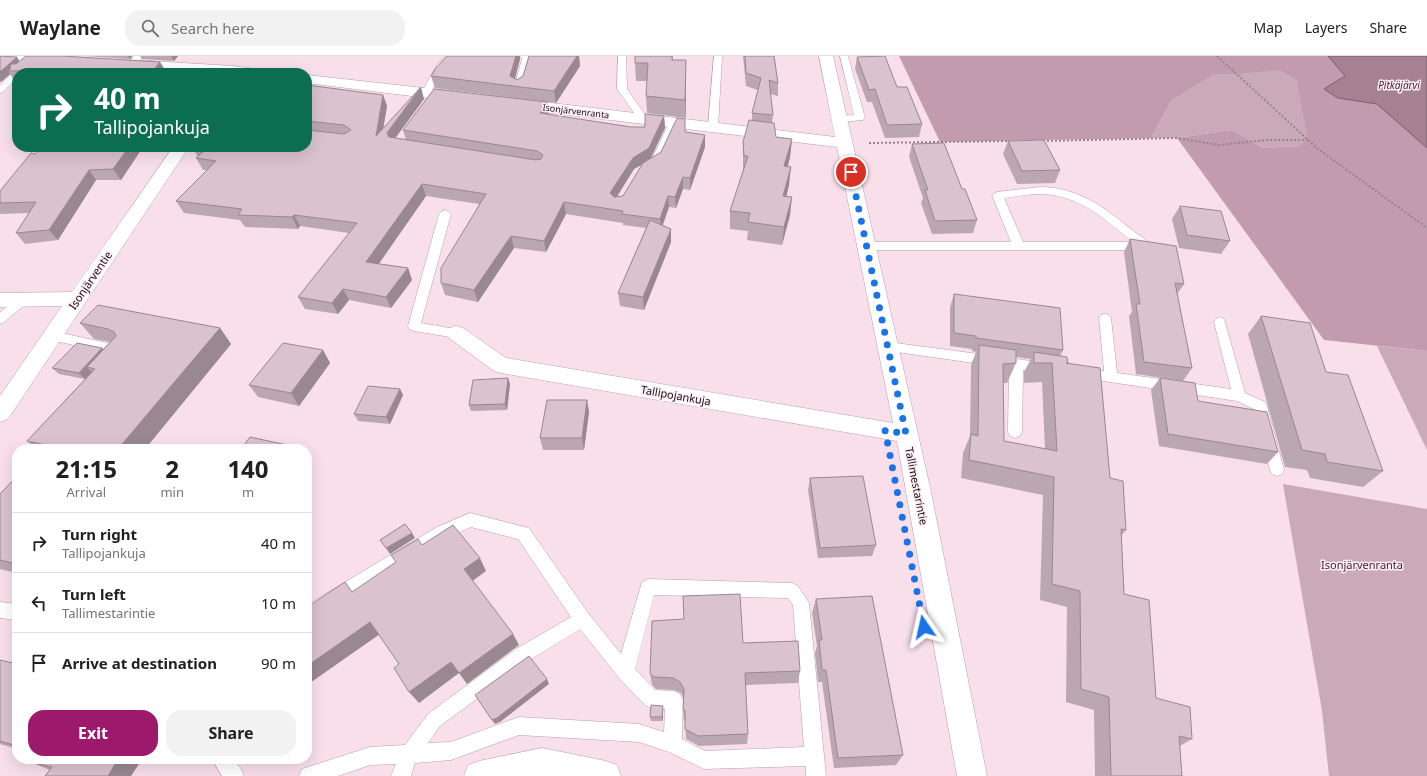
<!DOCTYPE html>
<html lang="en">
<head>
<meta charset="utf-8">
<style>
	:root { --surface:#fff; --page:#f2f2f2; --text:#202124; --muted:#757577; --line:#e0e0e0; --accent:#9c196c }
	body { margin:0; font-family:"Noto Sans",sans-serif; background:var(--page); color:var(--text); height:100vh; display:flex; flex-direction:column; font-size:15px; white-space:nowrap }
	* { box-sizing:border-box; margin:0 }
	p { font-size:13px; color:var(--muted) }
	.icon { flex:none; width:22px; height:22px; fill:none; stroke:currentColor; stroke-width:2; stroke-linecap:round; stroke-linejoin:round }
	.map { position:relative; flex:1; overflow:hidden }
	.details { position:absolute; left:12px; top:388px; width:300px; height:320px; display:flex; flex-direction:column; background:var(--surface); border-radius:16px; box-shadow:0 4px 16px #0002 }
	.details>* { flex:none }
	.guide { position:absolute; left:12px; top:12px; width:300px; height:84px; border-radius:16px; box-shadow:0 4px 16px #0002; background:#0b6e4f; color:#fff; overflow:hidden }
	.pin { position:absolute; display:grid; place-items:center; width:34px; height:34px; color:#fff; margin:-17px; border:2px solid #fff; border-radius:50%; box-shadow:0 1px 4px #0007 }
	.me { position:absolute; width:44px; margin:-22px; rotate:349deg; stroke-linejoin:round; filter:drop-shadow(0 0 3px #0008) }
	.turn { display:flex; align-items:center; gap:14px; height:84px; padding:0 16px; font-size:18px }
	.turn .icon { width:52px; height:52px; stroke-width:2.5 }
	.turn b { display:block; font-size:28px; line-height:34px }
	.eta { display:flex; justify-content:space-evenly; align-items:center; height:68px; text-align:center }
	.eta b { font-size:24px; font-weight:700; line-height:28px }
	.action { display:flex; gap:8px; margin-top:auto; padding:8px 16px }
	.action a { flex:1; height:46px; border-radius:16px; background:var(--accent); color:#fff; font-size:16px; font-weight:700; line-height:46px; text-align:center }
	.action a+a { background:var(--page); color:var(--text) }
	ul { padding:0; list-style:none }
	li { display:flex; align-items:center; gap:12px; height:60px; padding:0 16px; border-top:1px solid var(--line) }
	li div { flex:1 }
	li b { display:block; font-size:15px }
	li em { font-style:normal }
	header { display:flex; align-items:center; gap:24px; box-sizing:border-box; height:56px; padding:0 20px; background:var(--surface); border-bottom:1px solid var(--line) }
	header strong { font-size:19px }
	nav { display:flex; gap:22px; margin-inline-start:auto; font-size:14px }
	.search { width:280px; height:36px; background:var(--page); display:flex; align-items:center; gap:10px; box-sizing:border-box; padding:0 14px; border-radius:16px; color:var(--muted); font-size:15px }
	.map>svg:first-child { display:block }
	.green { fill:#caa9b9 }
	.forest { fill:#c29cae }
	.water { fill:#a58192; stroke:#7b5f6c }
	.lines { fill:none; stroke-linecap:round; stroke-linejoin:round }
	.service-casing { stroke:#b7a0ab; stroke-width:1 }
	.minor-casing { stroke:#b7a0ab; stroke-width:1 }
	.path { stroke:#96848c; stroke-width:2; stroke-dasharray:2 2; stroke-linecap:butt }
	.service { fill:#fff; fill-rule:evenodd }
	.minor { fill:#fff; fill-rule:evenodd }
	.wall { fill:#bba7b1; fill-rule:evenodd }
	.shaded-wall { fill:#998890 }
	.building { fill:#dac2ce; stroke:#998890 }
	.route { stroke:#1a73e8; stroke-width:7; stroke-dasharray:0 12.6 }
	.labels { text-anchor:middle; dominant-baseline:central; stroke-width:3; stroke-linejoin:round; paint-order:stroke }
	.far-street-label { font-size:9px; fill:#191014; stroke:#feeff6 }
	.far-water-label { font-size:10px; font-style:italic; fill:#481833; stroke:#feeff6 }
	.street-label { font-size:11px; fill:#191014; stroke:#feeff6 }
	.park-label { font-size:11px; fill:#461732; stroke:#feeff6 }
</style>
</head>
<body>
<header>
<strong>Waylane</strong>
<div class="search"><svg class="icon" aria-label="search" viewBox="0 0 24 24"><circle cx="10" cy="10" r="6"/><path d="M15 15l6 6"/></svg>Search here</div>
<nav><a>Map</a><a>Layers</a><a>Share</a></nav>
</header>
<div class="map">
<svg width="1427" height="720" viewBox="0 0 1427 720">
	<rect width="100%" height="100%" fill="#f8dfea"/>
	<path class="green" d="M1254,0H1392L1427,35V152L1303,57L1307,84L1300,90L1263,92L1232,74L1177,82H1151L1171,45L1215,18H1236Z
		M1377,290L1427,295V394Z
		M1283,428L1427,453V720H1329L1322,655Z"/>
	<path class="forest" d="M899,0H1328L1346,20L1325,33L1338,42L1377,48L1427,92V295L1324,284L1177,82L1232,74L1263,92L1300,90L1307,83L1297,24L1280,14L1236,18H1215L1171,45L1151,82L940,86Z"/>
	<path class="water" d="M1328,0H1427V92L1377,48L1338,42L1324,33L1345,20Z"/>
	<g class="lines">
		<defs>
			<path id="service" d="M134,0H143L135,10H129L127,8Z
				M446,0H455L446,10L429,39H423L421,37L437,9Z
				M520,0H529L532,3L524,32L519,35L514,32L522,3Z
				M618,0H626L627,33L648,63L646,65H640L617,33Z
				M714,0H722L718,71L713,74L708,71Z
				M840,0H848L865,62L863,64L840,66L835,63L840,60L854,59Z
				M17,14L22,17H17V22L3,36L0,37V29L14,15Z
				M674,64L679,67L659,109L648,113L644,112L643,110L651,105L669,67Z
				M1041,131C1078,131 1105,152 1132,174C1138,179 1147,183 1151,190L1149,193L1145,194H867L863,193L861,190L863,187L867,186H1011L992,139L997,136ZM1034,138C1076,136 1102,161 1133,186H1023L1004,142Z
				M445,154L449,156L451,158L421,267L461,274L462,277L461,280L456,282L414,275L409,273L408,270L439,158L441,156Z
				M23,240L27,241L29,244L27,247L4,266L0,268V256L19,241Z
				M1105,258L1109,259L1111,262L1117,317L1231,333L1214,266L1216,263L1220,261L1224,263L1245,337L1265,346L1267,350L1284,414L1282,418L1277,420L1272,418L1270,414L1254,353L1237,345L1077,321L1075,317L1077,313L1082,312L1104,315L1099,262L1101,259Z
				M52,275L121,290L126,292L128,295C124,301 121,302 114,300L113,298L47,283L46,280L47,277Z
				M888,286L1046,307L1051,308L1053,312L1051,316L1046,317L1023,314L1022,376L1020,380L1015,382L1010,380L1008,376L1009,312L883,294L881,291L883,288Z
				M470,457L529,472L588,557L621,598L642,526L648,523L792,527L798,530L809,547L826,720H806V710L704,713L669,696L639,686L519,679L451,704L415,707L411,720H391L396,708L370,709L338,720H299L302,713L370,691L405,689L428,658L516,593L571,561L518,483L471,471L449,481L307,566V549L437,471ZM654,539L788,542L793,549L804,691L705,695L682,683L683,644L680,638L674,635L655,634L635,613ZM580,573L619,622L645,649L651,652L665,653L664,676L639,668L519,661L451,686L428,687L440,670L528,605Z
				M0,546L17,548V564L0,562Z
				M212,703H233L241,713L244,720H222Z"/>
			<path id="minor" d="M0,0H54L58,1L60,4L58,7L53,8L0,5Z
				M819,0H833L931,436L987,720H957L897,385L501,317L494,315L449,282L446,277L449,272L456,270L463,272L506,302L893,367L837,91L518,53L513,51L510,48L513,45L518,43L835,81Z
				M133,4L233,10L264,14L266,17H211L128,11L126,8L128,5Z
				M307,19L460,36L465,38L468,41L465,44L460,46L307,27Z
				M173,91H189L8,363L0,366V340L62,250L0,251V237L72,236Z
				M542,692L606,705L617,709L621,720H464L468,709L479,705Z"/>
		</defs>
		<use href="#service" class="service-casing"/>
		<use href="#minor" class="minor-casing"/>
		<path class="path" d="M1217,0L1318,93L1427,172
			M1043,85L1177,82L1219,89L1267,84H1307
			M869,87L1010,85"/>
		<use href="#service" class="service"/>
		<use href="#minor" class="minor"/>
	</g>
	<path class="wall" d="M0,0L19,5L160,6L166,16L165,17H17V26H15L10,18L1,26H0Z
		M85,0H132L130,3Z
		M140,0H178L174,5L142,3Z
		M529,0H579L580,10L556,47L435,32L431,20L520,3L515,23L517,24L523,20Z
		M635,0H673V4L686,22V62L647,57L646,40L647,25H636L635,7Z
		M743,0H774L778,27V40L770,38L773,59L772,67L776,81L792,83L790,101L788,110L789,129L786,141L790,159L782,189L747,184L748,175L730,173V155L743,115V86L752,64V57L758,34L746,30Z
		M857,1L897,31L922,68L919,81L885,82L872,46H867L855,13Z
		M307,29L383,39L387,50L383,72L424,43L395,82L406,84L403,74L549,58V59L631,71H645L664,60L665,72L650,103L661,96L685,76L705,91L690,134L683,133L676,152L669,151L662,170L671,186L644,254L620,250L618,237L646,172L623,169V167L566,158L546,196L514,192L478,246L445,239L441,227L479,148L426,140L379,208L408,212L412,224L391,252L349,244L338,258L305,253L298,241L349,177L300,170L298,173L245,171L240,164L184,157L176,145L207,114H203L196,102L198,101L193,93L307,91ZM643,108L623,140L617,141L634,113Z
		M1008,85L1060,114L1055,127L1017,128L1003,98Z
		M912,88L962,133L977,164L973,177L932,178L921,147L923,142L909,101Z
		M143,91L121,124H96L58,184L25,188L16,177L29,157L0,158V135L35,98L65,93Z
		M1180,150L1230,185L1221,198L1179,192L1172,163Z
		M1130,183L1184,228L1177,238L1192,312L1183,325L1136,318L1129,260L1132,256L1124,196Z
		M954,238L1063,294L1060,300L1068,307L1110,422L1126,474L1121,480L1124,538L1156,642L1192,683L1180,690L1182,720H1095L1094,654L1066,646L1067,551L1040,544L1043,439L961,422L963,397L970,380L971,309L976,296L972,295V293L950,290V251ZM1016,301L1031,303L1024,316V327L1042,326L1045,393L1004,385L1003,327H1007L1016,307Z
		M1261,260L1326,316L1383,415L1363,431L1310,422L1307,414L1285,411L1248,278Z
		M80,267L220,272L231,288L145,393H36L27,385L85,323L59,318L52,312L102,292L103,293L110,286L94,283Z
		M323,294L330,307L299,350L258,341L249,329Z
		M1160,322L1198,345L1278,396L1267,408L1159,390L1151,334Z
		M510,328L507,354L471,355L469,349Z
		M400,333L403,339L390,368L358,365L354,358Z
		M587,344L589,356L584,394H543L540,382Z
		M17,420V517L0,513V438Z
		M810,422L876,489L872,500L818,502L808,434Z
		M816,543L903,699L896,709L834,712L822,626H818L815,597L817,590L812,557Z
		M743,587L800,615L798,627L745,629L748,678L747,688L699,690L686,683L685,665H684L683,654V641L681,637L674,634L656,633L652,629L650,617Z
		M0,604L17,608V693L0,688Z
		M663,654V665H651L650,661Z
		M142,703L131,720H45L50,714L30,706Z"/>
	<path class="shaded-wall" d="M128,0H132L130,3Z
		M171,0H178L174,5Z
		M516,0H520V3L513,30L510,20Z
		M577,0H579L580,10L556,47L554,35Z
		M17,1L21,8L8,15L10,18L1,26L0,24V16Z
		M686,4V62L685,44Z
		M160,6L166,16L165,17H151Z
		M421,31L424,43L391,88L387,77Z
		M383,39L387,50L380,92L376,80Z
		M547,46L549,58L542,69L540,57Z
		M664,60L665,72L650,104L634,113L612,148L610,137L633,102Z
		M705,79V91L690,134V122Z
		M792,83L790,101L783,128L784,110Z
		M129,91H143L121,124L113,113Z
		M791,111L789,129L782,158L783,140Z
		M89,114L96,124L58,184L49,174Z
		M683,121V133L676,152L675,141Z
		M422,128L426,140L372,217L366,206Z
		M668,140L669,151L661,174L660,163Z
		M792,141L790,159L782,189L784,171Z
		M564,146L566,158L546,196L544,185Z
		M294,159L300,170L298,173L292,161Z
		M671,173V186L644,254L643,241Z
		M511,180L514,192L478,246L474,234Z
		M408,212L412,224L391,252L386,241Z
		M343,233L349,244L338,258L332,247Z
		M220,272L231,288L145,393H118Z
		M102,292L108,299L87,311L92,316L85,323L79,317Z
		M323,294L330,307L299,350L291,337Z
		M508,322L510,328L507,354L505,348Z
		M400,333L403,339L390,368L386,361Z
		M587,344L589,356L584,394L582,382Z
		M307,401L309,404L307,407Z
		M412,477L415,482L390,498L386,492Z
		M480,502L486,515L471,526L464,513Z
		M370,566L380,578L307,629V610Z
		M513,578L519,589L467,628L459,617Z
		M451,606L459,617L419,647L409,636Z
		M547,623L549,628L500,666L495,668L492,664Z
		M663,650V665L662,661Z
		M118,703H142L131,720H108Z"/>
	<path class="building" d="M0,0L17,1L0,16Z
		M26,0H62L160,6L151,17H53L55,14L8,15L10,13L11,8H16Z
		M447,0H516L510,20L517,24L523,20L529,0H577L554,35L431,20L436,12Z
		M635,0H672V4H686L685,44L646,40L648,7H635Z
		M745,0H774L778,27L769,24L773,59L752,57L761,22L746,17Z
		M885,0L897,31H907L922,68L887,69L875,33L869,34L857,1Z
		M307,29L383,39L376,80L421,31L387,77L389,81L536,104L541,103L543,99L537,95L403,74L434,33L547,46L540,57L631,71H645V58L664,60L649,92L633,102L610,137L614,141L623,140L643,107L661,96L677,62L685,63V76L705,79L690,122L683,121L675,141L668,140L660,163L622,158L623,155L564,146L544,185L511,180L474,234L441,227V212L486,138L422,128L366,206L408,212L386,241L343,233L332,247L298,241L357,167L294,159L292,161L238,159L242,153L176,145L216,105L196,102L204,95L193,93L196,91H307V74L344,78L351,74L344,69L307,65Z
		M749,64L774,67L776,81L792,83L784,110L791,111L783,140L792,141L784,171L748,166L750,157L730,155L748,100H744L743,86Z
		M1044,84L1060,114L1022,115L1008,85Z
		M944,87L962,133H965L977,164L935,165L925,134H928L912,88Z
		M67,91H129L113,113L89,114L49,174L16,177L36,146L0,147V135L31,97L35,98L41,92L65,93Z
		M1180,150L1221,155L1230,185L1187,179Z
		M650,164L671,173L643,241L618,237Z
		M1130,183L1176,190L1184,228L1175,227L1192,312L1144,306L1136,248H1140Z
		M954,238L1060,252L1063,294L976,282V280L954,277Z
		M98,249L220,272L118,393H43L46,389L27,385L95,313L87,311L116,280L114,276L108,273L80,267Z
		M1261,260L1310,267L1326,316L1348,319L1383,415L1327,406L1325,398L1302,394Z
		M77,287L102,292L79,317L52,312Z
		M283,287L323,294L291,337L249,329Z
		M979,289L1016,294V307L1003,308L1004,385L1057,395L1052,307H1034V296L1067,301L1068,307H1066L1100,312L1110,422L1123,425L1126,474L1121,473L1124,538L1149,544L1156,642L1190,651L1192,683L1179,680L1182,720H1111L1109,641L1081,633L1080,535L1052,528L1054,421L969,404L971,378L978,380Z
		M508,322L505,348L469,349L473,324Z
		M1160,322L1195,327L1198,345L1267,356L1278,396L1168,378Z
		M368,330L400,333L386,361L354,358Z
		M547,344H587L582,382H540Z
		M250,381L301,392L300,393H241Z
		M17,420V508L0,504V438Z
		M863,420L876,489L820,492L810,422Z
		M405,468L412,477L386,492L380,484Z
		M453,469L480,502L464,513L513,578L459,617L451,606L409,636L394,612L399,608L370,566L307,610V551L345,526L352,536L396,506L391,499L418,483L422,489Z
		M740,538L743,587L798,585L800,615L745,617L748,678L698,680L685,673V654H683L684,633L680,626L673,622L654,621L650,617L652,565L684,563L683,540Z
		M872,540L903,699L838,702L826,614H822L819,584H822L816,543Z
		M529,600L547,623L497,662L492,664L475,639Z
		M0,604L17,608V690L0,685Z
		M651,649L663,650L662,661H650Z
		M32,703H118L108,720H45L52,711L30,706Z"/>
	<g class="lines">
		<path class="route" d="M851,116L906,378L885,374L924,571"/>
	</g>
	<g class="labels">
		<g class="far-street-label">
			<text transform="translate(576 55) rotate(7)">Isonjärvenranta</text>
		</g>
		<g class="far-water-label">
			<text x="1399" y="29">Pitkäjärvi</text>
		</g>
		<g class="street-label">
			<text transform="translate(90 224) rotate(-56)">Isonjärventie</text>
			<text transform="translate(676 339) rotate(10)">Tallipojankuja</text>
			<text transform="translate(917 430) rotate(79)">Tallimestarintie</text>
		</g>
		<g class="park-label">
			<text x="1362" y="508">Isonjärvenranta</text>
		</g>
	</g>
</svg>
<div class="pin" style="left:851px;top:116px;background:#d93025"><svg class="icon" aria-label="arrive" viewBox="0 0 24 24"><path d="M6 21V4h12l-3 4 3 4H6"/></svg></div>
<svg class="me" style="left:924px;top:571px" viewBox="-20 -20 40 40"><path d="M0-17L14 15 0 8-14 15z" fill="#1a73e8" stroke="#fff" stroke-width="4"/></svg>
<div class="guide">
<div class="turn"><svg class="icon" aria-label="right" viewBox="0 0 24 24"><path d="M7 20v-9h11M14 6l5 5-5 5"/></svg><div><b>40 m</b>Tallipojankuja</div></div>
</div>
<section class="details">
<div class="eta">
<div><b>21:15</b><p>Arrival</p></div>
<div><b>2</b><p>min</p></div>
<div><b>140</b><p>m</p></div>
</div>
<ul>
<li><svg class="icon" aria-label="right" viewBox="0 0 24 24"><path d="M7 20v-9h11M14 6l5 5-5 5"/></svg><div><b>Turn right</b><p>Tallipojankuja</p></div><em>40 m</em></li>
<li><svg class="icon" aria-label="left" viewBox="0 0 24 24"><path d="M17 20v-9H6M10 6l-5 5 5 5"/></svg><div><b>Turn left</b><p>Tallimestarintie</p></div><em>10 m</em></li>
<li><svg class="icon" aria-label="arrive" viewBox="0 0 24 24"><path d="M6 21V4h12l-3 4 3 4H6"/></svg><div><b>Arrive at destination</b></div><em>90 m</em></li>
</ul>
<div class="action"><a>Exit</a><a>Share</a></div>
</section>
</div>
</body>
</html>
